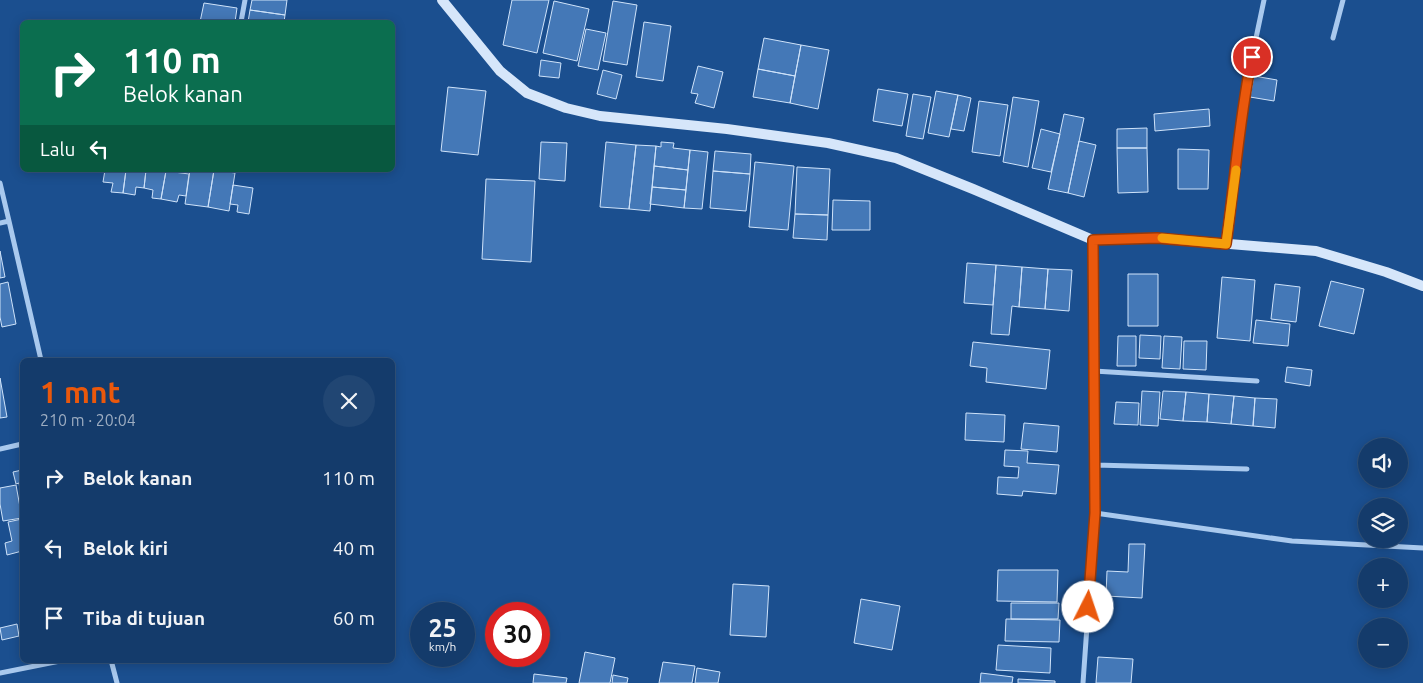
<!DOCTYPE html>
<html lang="id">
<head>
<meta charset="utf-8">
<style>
	:root { --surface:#143b6b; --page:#214673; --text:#f1f3f6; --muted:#9dadc1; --line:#33557e; --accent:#ea580c }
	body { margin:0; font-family:Ubuntu,sans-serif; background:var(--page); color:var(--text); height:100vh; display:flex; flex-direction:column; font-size:19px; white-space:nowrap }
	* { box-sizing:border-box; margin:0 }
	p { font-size:16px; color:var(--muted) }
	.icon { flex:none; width:28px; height:28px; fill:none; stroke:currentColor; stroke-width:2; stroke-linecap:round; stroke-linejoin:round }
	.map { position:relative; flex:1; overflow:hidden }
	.panel { position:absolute; left:20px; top:358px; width:375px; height:305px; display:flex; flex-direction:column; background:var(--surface); border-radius:8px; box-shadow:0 2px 12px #0003,0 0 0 1px var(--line) }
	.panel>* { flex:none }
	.banner { position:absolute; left:20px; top:20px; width:375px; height:152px; border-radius:8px; box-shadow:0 2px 12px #0003,0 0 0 1px var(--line); background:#0b6e4f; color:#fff; overflow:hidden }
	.fabs { position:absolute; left:1358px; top:438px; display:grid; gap:10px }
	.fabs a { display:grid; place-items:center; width:50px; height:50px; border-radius:50%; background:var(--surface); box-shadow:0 2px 12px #0003,0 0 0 1px var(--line); font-size:25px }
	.speed { position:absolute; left:410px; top:602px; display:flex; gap:10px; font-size:25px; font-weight:700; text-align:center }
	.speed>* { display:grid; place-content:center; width:65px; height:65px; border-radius:50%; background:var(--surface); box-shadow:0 2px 12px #0003,0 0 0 1px var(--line); line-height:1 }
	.speed small { font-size:12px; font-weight:400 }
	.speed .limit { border:8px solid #d22; background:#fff; color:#111 }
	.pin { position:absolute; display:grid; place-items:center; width:42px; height:42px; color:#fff; margin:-21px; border:2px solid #fff; border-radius:50%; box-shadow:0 1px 5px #0007 }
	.me { position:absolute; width:55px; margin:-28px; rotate:4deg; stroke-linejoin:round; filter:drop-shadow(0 0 4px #0008) }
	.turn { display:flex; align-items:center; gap:18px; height:105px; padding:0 20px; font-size:22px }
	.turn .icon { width:65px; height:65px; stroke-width:2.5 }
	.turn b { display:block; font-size:35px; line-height:42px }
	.then { display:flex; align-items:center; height:48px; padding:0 20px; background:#0003; gap:10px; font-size:19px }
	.round { display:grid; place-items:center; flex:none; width:52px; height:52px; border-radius:26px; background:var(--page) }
	.headline { display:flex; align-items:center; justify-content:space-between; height:85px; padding:0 20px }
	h1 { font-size:30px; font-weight:700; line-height:38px; color:var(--accent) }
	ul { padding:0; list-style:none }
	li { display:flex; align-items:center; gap:15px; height:70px; padding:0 20px }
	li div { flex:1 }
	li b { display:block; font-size:19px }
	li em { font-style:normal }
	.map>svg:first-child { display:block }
	.building { fill:#4478b7; stroke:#cfe3fa }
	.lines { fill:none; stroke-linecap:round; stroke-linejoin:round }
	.street { stroke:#a9c9ee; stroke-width:5 }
	.secondary { stroke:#d6e6fa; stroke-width:10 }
	.route-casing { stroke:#983908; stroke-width:12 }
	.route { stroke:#ea580c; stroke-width:9 }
	.slow { stroke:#f59e0b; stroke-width:9 }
</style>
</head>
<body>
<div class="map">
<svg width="1423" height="683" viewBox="0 0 1423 683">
	<rect width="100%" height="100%" fill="#1b4f8f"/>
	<path class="building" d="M252,0H287L285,15L250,10Z
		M512,0H549L537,53L503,45Z
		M554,1L589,9L577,61L543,53Z
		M613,1L637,5L627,65L603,61Z
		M204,3L237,8L235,22H200Z
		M250,10L285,15L284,22H248Z
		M644,22L671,26L663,81L636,77Z
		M586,29L606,33L598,70L578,66Z
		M764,38L801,45L795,76L758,69Z
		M801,45L829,50L818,109L790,103Z
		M541,60L561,63L559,78L539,76Z
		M698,66L723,72L714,108L695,103L698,94L691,93Z
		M758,69L795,76L790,103L753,97Z
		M603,70L622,75L616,99L597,94Z
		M1254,76L1277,80L1274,101L1250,97Z
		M448,87L486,91L478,155L441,151Z
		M878,89L908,94L902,126L873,121Z
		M936,91L958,95L949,137L928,133Z
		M913,94L931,97L923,139L906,136Z
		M958,95L971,98L964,131L951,129Z
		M1013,97L1039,101L1028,167L1003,162Z
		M979,101L1008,105L1000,156L972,152Z
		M1209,109L1210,126L1155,131L1154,114Z
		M1064,114L1084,118L1068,193L1048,189Z
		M1147,128V148H1117V129Z
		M1041,129L1060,134L1051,172L1032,168Z
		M1079,141L1096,145L1084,197L1068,193Z
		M541,142L567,143L565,181L539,179Z
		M606,142L636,145L629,209L600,207Z
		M661,142L674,143L673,148L690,150L688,170L654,166L656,146L661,147Z
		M636,145L656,146L650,211L629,209Z
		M1117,148H1147L1148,192L1118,193Z
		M1178,149L1209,150L1208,189H1178Z
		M690,150L708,152L702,209L684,208Z
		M715,151L751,154L750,174L713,171Z
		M755,162L794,166L788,230L749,227Z
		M654,166L688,170L686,190L652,187Z
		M797,167L830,169L828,215L795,214Z
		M105,170H126L123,193L111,192L113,183L103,182Z
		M126,170H146L144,188L136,187L135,195L123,193Z
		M146,170L166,171L161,199L152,198L153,190L144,188Z
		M190,170H214L208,207L185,204Z
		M214,170L235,173L229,211L208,207Z
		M166,171L189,174L186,196L179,195L177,202L161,199Z
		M713,171L750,174L746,211L710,208Z
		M486,179L535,181L531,262L482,259Z
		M233,185L253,188L249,214L237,212L238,205L230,204Z
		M652,187L686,190L684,208L650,204Z
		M833,200L870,201V230H832Z
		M795,214L828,215L827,240L793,238Z
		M0,251L5,277L0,278Z
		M967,263L996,265L993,305L964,303Z
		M996,265L1022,267L1019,307L1012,306L1009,335L991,334Z
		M1022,267L1048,269L1045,309L1019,307Z
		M1048,269L1072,270L1069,311L1045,309Z
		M1128,274H1158V326H1128Z
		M1222,277L1255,280L1250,341L1217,338Z
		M1331,281L1364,289L1354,334L1319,326Z
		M8,282L16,324L2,327L0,317V284Z
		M1275,284L1300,287L1296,322L1271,319Z
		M1256,320L1290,324L1288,346L1253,343Z
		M1140,335L1161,336L1160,359L1139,358Z
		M1118,336H1136V366H1117Z
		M1164,336L1182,337L1180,369L1162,368Z
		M1184,341H1207L1206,370L1183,369Z
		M973,342L1050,350L1046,389L986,382L987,368L970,366Z
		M1287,367L1312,370L1310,386L1285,382Z
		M0,378L7,417L0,418Z
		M1142,391L1160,392L1158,426L1140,425Z
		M1163,391L1186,392L1183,421L1160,419Z
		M1186,392L1209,394L1207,422L1183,421Z
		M1209,394L1234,396L1231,424L1207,422Z
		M1234,396L1255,398L1253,426L1231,424Z
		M1255,398L1277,399L1275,428L1253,426Z
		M1116,402L1139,403L1138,425L1114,424Z
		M966,413L1005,415L1004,442L965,440Z
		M1024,423L1059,426L1057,452L1021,449Z
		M1005,450L1028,451L1027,463L1059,465L1056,494L1023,491L1022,496L997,494L998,477L1018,478L1019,467L1004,466Z
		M22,470V502L19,483L16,484L13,472Z
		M16,485L22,518L3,521L0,504V488Z
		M22,519V551L7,555L5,543L12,541L8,522Z
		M1129,544H1145L1142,598L1106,596L1107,571L1128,572Z
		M998,570H1058L1057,602L997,601Z
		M733,584L769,586L766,637L730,635Z
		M861,599L900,606L892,650L854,643Z
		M1011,603H1059L1058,619H1011Z
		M1006,619L1060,620L1059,642L1005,641Z
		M17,624L19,636L2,640L0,628Z
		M998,645L1051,648L1050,673L996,670Z
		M585,652L615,658L610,683H579Z
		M1098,657L1133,659L1131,683H1096Z
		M663,662L695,666L692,683H659Z
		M697,668L720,672L718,683H695Z
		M981,673L1013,677L1012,683H980Z
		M534,674L567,678L566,683H533Z
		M613,675L628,678L627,683H612Z
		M1018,679L1055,681V683H1018Z"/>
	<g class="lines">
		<path class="street" d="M241,22L245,0
			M1333,38L1343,0
			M0,183L9,221
			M0,223L9,221L41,360
			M1226,243L1233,198L1244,95L1264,0
			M1094,371L1257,381
			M0,449L22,444
			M1095,465L1247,469
			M1095,513L1292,541L1423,548
			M111,660L117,683
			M0,673L65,660
			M1083,683L1095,513L1093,240"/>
		<path class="secondary" d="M442,0L500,71L527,93L566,108L600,116L727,129L828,143L896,158L973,189L1093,240L1157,238L1316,251L1386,272L1423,286"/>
	</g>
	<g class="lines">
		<defs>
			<path id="route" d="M1088,607L1095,513L1093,240L1157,238L1226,244C1235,181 1239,119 1252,57"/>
		</defs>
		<use href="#route" class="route-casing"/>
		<use href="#route" class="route"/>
		<path class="slow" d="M1162,238L1226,244L1236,170"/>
	</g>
</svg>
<div class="fabs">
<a><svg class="icon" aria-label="sound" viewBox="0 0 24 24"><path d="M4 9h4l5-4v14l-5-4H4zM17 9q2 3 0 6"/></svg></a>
<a><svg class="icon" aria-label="layers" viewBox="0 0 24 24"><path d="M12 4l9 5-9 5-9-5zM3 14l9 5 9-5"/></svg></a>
<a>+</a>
<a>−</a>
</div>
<div class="speed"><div>25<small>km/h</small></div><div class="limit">30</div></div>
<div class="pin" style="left:1252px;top:57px;background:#d93025"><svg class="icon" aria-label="arrive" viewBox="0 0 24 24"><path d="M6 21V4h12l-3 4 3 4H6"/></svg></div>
<svg class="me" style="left:1088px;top:607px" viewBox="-20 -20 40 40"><circle r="19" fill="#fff"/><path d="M0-13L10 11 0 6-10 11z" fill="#ea580c"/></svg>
<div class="banner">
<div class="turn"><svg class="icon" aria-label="right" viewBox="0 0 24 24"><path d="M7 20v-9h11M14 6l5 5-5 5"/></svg><div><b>110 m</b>Belok kanan</div></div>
<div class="then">Lalu<svg class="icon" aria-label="left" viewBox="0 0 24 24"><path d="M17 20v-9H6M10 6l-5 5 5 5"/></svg></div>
</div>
<section class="panel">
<div class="headline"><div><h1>1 mnt</h1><p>210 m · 20:04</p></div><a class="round"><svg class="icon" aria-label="close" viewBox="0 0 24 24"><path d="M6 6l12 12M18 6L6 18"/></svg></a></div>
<ul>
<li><svg class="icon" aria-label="right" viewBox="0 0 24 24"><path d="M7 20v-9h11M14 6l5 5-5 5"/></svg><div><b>Belok kanan</b></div><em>110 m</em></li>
<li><svg class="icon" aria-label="left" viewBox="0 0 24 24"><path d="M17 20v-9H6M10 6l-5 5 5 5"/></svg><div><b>Belok kiri</b></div><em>40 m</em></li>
<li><svg class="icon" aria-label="arrive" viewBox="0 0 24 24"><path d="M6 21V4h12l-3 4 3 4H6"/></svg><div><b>Tiba di tujuan</b></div><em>60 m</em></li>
</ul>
</section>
</div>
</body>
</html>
